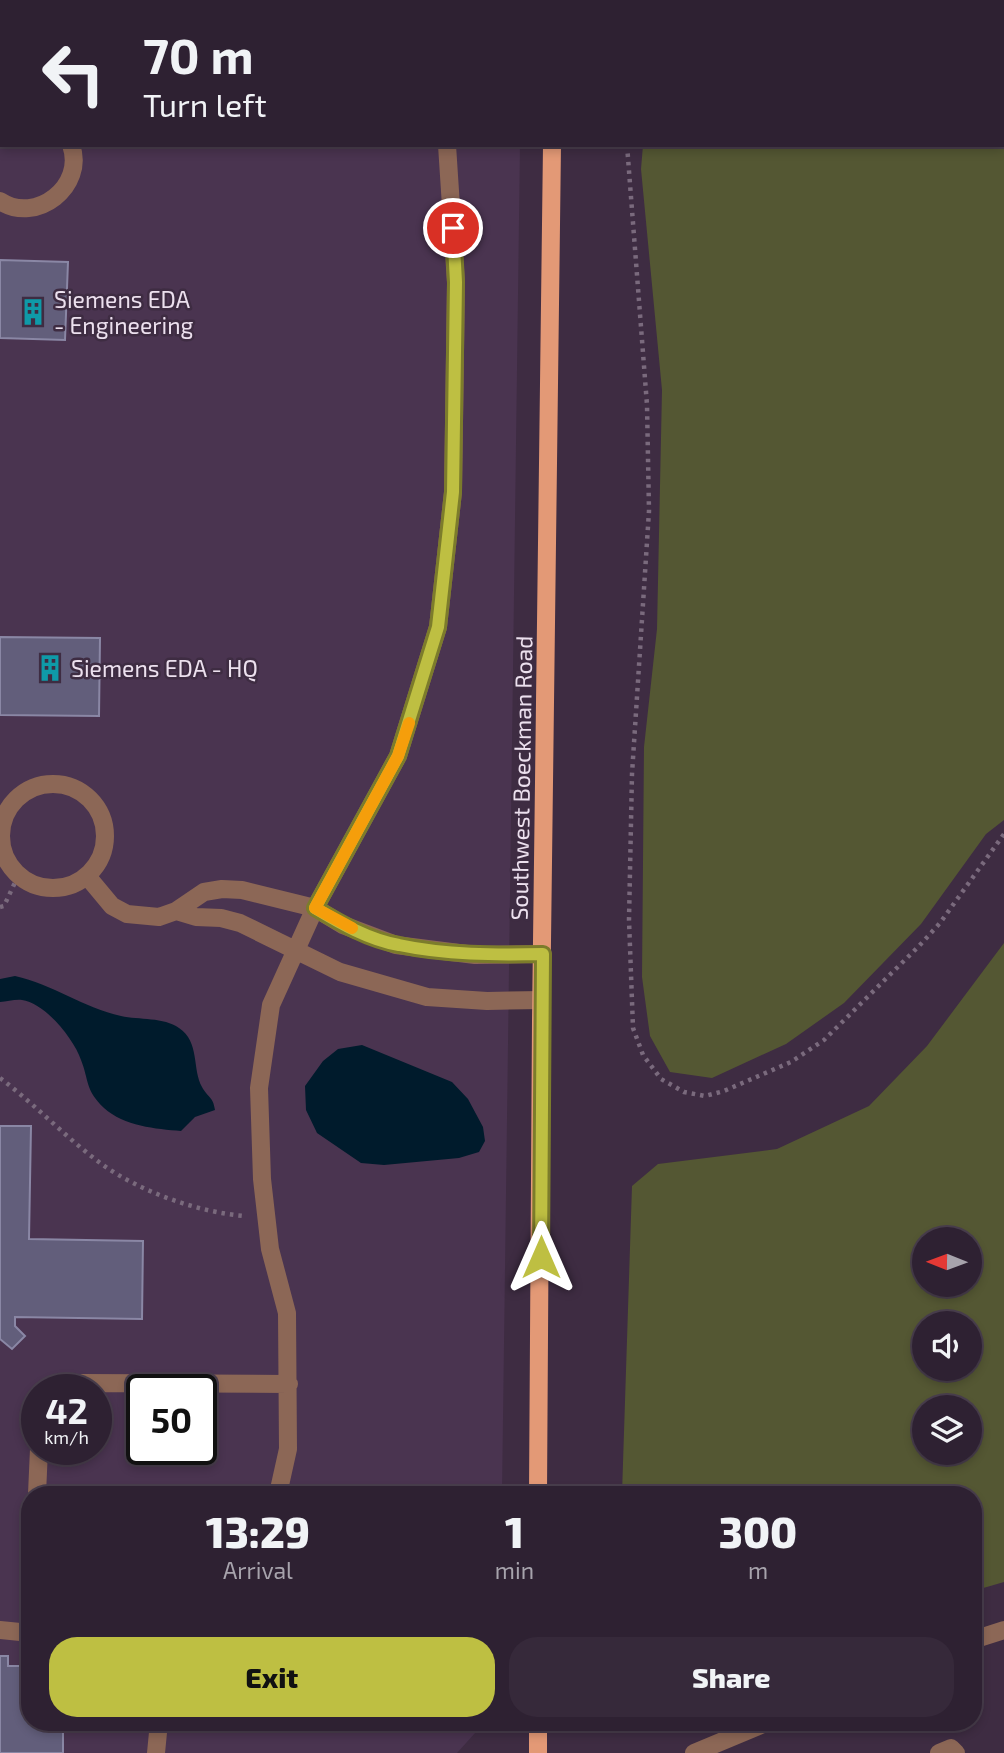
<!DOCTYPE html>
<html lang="en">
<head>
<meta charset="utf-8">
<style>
	:root { --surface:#2e2132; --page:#36293a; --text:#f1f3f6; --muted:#a7a3ac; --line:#493e4d; --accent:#bebf42 }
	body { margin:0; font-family:"Exo 2",sans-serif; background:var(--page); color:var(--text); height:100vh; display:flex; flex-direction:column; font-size:26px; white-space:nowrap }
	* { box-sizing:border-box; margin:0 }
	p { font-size:23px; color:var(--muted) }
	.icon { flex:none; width:38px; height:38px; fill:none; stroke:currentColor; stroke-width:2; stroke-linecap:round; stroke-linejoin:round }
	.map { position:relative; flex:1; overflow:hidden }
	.panel { position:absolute; left:21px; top:1486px; width:961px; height:245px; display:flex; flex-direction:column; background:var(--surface); border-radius:28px; box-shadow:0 4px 10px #0003,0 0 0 2px var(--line) }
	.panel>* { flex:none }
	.top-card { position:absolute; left:0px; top:0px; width:1004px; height:147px; box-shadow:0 4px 10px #0003,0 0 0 2px var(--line); background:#2e2132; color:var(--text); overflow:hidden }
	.needle { width:46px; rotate:271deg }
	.fabs { position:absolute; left:912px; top:1227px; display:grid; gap:14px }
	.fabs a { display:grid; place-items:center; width:70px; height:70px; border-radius:50%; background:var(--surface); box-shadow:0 4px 10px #0003,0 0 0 2px var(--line); font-size:35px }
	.speed { position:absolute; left:21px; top:1374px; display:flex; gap:14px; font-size:35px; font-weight:700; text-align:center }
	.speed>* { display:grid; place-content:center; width:91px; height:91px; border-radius:50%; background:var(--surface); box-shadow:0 4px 10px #0003,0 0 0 2px var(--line); line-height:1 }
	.speed small { font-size:18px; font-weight:400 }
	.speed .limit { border:4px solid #111; border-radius:10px; background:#fff; color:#111 }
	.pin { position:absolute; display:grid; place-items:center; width:60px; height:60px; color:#fff; margin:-30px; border:4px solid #fff; border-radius:50%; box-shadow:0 2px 7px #0007 }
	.me { position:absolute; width:77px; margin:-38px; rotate:0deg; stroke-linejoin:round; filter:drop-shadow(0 0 5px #0008) }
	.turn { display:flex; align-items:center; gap:24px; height:147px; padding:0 28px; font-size:32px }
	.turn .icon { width:91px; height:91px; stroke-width:2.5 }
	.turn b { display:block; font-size:49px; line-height:60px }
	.eta { display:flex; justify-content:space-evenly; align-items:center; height:119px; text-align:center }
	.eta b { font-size:42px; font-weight:800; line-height:49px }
	.primary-button { display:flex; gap:14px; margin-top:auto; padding:14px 28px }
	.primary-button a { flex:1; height:80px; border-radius:28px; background:var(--accent); color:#111; font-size:28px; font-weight:800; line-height:80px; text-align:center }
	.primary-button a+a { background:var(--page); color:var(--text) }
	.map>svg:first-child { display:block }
	.built { fill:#4a3450; fill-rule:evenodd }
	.green { fill:#545733; fill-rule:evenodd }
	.water { fill:#001b2c }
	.building { fill:#625e7b; stroke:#8a87a5; stroke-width:2 }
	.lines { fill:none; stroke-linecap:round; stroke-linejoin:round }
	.path { stroke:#7a6a7d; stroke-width:4.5; stroke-dasharray:3.5 5; stroke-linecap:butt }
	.minor { stroke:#8c6756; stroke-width:18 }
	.major { stroke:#e39976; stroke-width:18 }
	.route-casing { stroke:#7c7c2b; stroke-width:18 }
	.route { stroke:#bebf42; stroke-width:12 }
	.slow { stroke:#f59e0b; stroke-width:12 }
	.labels { text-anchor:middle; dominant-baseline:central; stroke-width:5; stroke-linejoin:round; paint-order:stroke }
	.poi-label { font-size:23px; fill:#ece0ee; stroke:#3e2c42; text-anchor:start }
	.street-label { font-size:23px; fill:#ece0ee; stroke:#3e2c42 }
</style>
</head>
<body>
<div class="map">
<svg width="1004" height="1753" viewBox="0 0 1004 1753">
	<rect width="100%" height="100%" fill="#3e2c42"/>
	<path class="built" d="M0,0H521L2,2V145H520L502,1494H30V1722H485L457,1753H0ZM37,1390H96V1449H37ZM142,1390H201V1449H142Z"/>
	<path class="green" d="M651,0H1004V820L986,834L921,924L844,1003L786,1044L712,1078L670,1072L650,1036L642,977L644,747L657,629L662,390L641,169L643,145H1003V2H650Z
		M1004,943V1582L973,1591V1494H622L632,1186L658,1164L777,1149L869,1106L927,1046ZM924,1239H970V1284H924ZM924,1323H970V1368H924ZM924,1407H970V1452H924Z"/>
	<path class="water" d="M15,976C52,984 84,1008 121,1016C139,1020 164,1017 179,1028C200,1042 192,1069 202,1087C208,1098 213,1096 215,1110L195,1117L181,1131C156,1129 124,1126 104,1108C85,1090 89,1080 81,1060C74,1039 45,1003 22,1000C15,999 7,1002 0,1002V979Z
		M362,1045L452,1082L468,1099L483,1127L485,1141L479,1152L459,1158L384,1165L361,1163L317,1133L306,1110L305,1086L323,1061L338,1049Z"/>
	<path class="building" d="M0,260L68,262L65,340L0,338Z
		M0,637L100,638L99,716L0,715Z
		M0,1126H31L29,1239L143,1241L142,1319L15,1317V1326L25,1336L12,1349L0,1339Z
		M0,1656H8V1666H30V1722H63V1753H0Z"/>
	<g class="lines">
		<path class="path" d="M637,2V0
			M627,145L647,405L649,511L632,774L629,920L633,1028L643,1055L661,1079L684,1092L705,1096L724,1091L791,1062L824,1040L919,946L940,923L1004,834
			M0,907L4,906L18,876
			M0,1078C36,1105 67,1139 103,1165C141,1192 198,1212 244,1216"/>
		<path class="minor" d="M421,0L422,2
			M182,2L184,0
			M0,119L2,118
			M0,201C36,225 86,186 71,145
			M1 836a52 52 0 1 1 104 0a52 52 0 1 1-104 0Z
			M87,876L112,906L127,914L159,917L176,911L204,892L222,889L242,890L315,908L343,925L396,945L475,955L543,954
			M176,911L196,917L221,918L240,923L340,972L427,997L487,1001L542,1000
			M63,1390L81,1383L289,1384
			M37,1494L39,1449
			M278,1494L288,1449L287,1313L270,1249L262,1179L259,1088L271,1005L315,908L398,756L438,627L453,492L456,283L447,145
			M0,1630L30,1633
			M973,1640L1004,1630
			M156,1753L159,1722
			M694,1753L768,1722
			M939,1753L951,1748L956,1753"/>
		<path class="major" d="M553,2V0
			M538,1494L541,1021L552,145
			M538,1753V1722"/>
	</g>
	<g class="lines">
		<defs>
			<path id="route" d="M453,228L456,282L453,492L438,627L398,756L315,908C340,923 369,940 399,945C446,955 495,955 543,954L541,1257"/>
		</defs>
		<use href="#route" class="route-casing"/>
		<use href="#route" class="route"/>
		<path class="slow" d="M352,928L315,908L398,756L409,723"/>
	</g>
	<defs>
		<symbol id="building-bare" viewBox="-9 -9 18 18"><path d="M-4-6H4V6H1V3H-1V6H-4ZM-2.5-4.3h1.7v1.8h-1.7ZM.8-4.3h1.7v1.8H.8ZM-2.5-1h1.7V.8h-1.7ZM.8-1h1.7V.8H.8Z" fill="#0f9aa8" stroke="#3e2c42" stroke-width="2.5" paint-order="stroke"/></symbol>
	</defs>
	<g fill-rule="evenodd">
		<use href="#building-bare" x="14" y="293" width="38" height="38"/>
		<use href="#building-bare" x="31" y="649" width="38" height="38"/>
	</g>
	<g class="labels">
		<g class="poi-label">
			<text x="54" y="299">Siemens EDA<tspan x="54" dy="26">- Engineering</tspan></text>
			<text x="71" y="668">Siemens EDA - HQ</text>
		</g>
		<g class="street-label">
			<text transform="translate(521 778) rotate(-89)">Southwest Boeckman Road</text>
		</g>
	</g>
</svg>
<div class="fabs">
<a><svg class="needle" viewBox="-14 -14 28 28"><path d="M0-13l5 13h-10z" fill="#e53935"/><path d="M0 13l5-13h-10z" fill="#a7a3ac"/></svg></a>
<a><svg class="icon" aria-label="sound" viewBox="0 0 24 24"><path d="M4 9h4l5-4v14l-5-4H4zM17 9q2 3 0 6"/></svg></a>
<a><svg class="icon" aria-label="layers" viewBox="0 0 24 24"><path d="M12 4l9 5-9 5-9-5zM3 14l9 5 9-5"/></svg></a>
</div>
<div class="speed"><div>42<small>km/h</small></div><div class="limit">50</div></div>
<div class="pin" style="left:453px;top:228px;background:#d93025"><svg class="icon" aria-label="arrive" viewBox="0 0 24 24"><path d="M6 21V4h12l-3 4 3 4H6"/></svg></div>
<svg class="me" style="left:541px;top:1257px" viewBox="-20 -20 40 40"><path d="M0-17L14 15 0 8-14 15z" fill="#bebf42" stroke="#fff" stroke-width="4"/></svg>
<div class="top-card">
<div class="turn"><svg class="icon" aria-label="left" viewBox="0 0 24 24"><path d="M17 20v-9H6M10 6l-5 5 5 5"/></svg><div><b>70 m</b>Turn left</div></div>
</div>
<section class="panel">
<div class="eta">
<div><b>13:29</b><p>Arrival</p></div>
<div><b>1</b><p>min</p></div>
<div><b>300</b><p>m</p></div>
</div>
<div class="primary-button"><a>Exit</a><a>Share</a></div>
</section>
</div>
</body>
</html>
